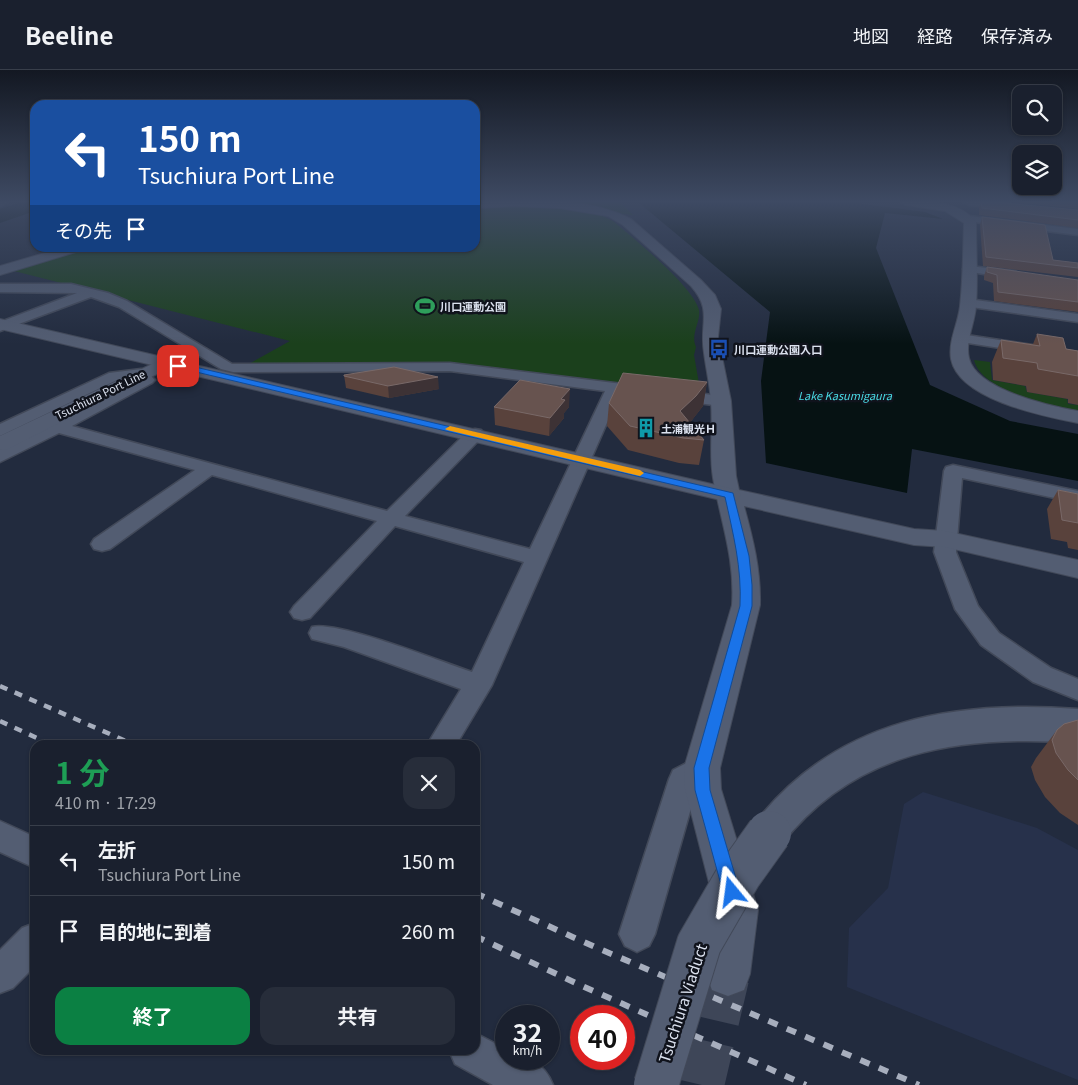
<!DOCTYPE html>
<html lang="ja">
<head>
<meta charset="utf-8">
<style>
	:root { --surface:#1a202e; --page:#272d3a; --text:#f1f3f6; --muted:#9fa3aa; --line:#383e4a; --accent:#0b8043 }
	body { margin:0; font-family:Georgia,"Noto Sans JP",serif; background:var(--page); color:var(--text); height:100vh; display:flex; flex-direction:column; font-size:19px; white-space:nowrap }
	* { box-sizing:border-box; margin:0 }
	p { font-size:16px; color:var(--muted) }
	.icon { flex:none; width:28px; height:28px; fill:none; stroke:currentColor; stroke-width:2; stroke-linecap:round; stroke-linejoin:round }
	.map { position:relative; flex:1; overflow:hidden }
	.panel { position:absolute; left:30px; top:670px; width:450px; height:315px; display:flex; flex-direction:column; background:var(--surface); border-radius:15px; box-shadow:0 1px 4px #0004,0 0 0 1px var(--line) }
	.panel>* { flex:none }
	.guide { position:absolute; left:30px; top:30px; width:450px; height:152px; border-radius:15px; box-shadow:0 1px 4px #0004,0 0 0 1px var(--line); background:#1a4fa0; color:#fff; overflow:hidden }
	.buttons { position:absolute; left:1012px; top:15px; display:grid; gap:10px }
	.buttons a { display:grid; place-items:center; width:50px; height:50px; border-radius:10px; background:var(--surface); box-shadow:0 1px 4px #0004,0 0 0 1px var(--line); font-size:25px }
	.speed { position:absolute; left:495px; top:935px; display:flex; gap:10px; font-size:25px; font-weight:700; text-align:center }
	.speed>* { display:grid; place-content:center; width:65px; height:65px; border-radius:50%; background:var(--surface); box-shadow:0 1px 4px #0004,0 0 0 1px var(--line); line-height:1 }
	.speed small { font-size:12px; font-weight:400 }
	.speed .limit { border:8px solid #d22; background:#fff; color:#111 }
	.pin { position:absolute; display:grid; place-items:center; width:42px; height:42px; color:#fff; margin:-21px; border-radius:10px; box-shadow:0 2px 8px #0006 }
	.me { position:absolute; width:55px; margin:-28px; rotate:344deg; stroke-linejoin:round; filter:drop-shadow(0 0 4px #0008) }
	.turn { display:flex; align-items:center; gap:18px; height:105px; padding:0 25px; font-size:22px }
	.turn .icon { width:65px; height:65px; stroke-width:2.5 }
	.turn b { display:block; font-size:35px; line-height:42px }
	.then { display:flex; align-items:center; height:48px; padding:0 25px; background:#0003; gap:10px; font-size:19px }
	.round { display:grid; place-items:center; flex:none; width:52px; height:52px; border-radius:15px; background:var(--page) }
	.summary { display:flex; align-items:center; justify-content:space-between; height:85px; padding:0 25px }
	h1 { font-size:30px; font-weight:700; line-height:38px; color:#1e9e55 }
	.cta { display:flex; gap:10px; margin-top:auto; padding:10px 25px }
	.cta a { flex:1; height:58px; border-radius:15px; background:var(--accent); color:#fff; font-size:20px; font-weight:700; line-height:58px; text-align:center }
	.cta a+a { background:var(--page); color:var(--text) }
	ul { padding:0; list-style:none }
	li { display:flex; align-items:center; gap:15px; height:70px; padding:0 25px; border-top:1px solid var(--line) }
	li div { flex:1 }
	li b { display:block; font-size:19px }
	li em { font-style:normal }
	header { display:flex; align-items:center; gap:30px; box-sizing:border-box; height:70px; padding:0 25px; background:var(--surface); border-bottom:1px solid var(--line) }
	header strong { font-size:24px }
	nav { display:flex; gap:28px; margin-inline-start:auto; font-size:18px }
	.map>svg:first-child { display:block }
	.built { fill:#27314b }
	.green { fill:#1b401c }
	.water { fill:#061213 }
	.lines { fill:none; stroke-linecap:round; stroke-linejoin:round }
	.tertiary-tunnel { stroke:#3e4658; stroke-width:44; stroke-dasharray:44 22; stroke-linecap:butt }
	.minor-casing { stroke:#424959; stroke-width:3 }
	.tertiary-casing { stroke:#424959; stroke-width:2 }
	.secondary-casing { stroke:#424959; stroke-width:2 }
	.minor { fill:#535d72; fill-rule:evenodd }
	.tertiary { fill:#535d72; fill-rule:evenodd }
	.secondary { fill:#535d72; fill-rule:evenodd }
	.rail-far1 { stroke:#a7aebd; stroke-width:4.5; stroke-dasharray:8 8; stroke-linecap:butt }
	.rail { stroke:#a7aebd; stroke-width:6; stroke-dasharray:10 10; stroke-linecap:butt }
	.tertiary-bridge-far1-casing { stroke:#424959; stroke-width:37; stroke-linecap:butt }
	.tertiary-bridge-casing { stroke:#424959; stroke-width:46; stroke-linecap:butt }
	.tertiary-bridge-far1 { stroke:#535d72; stroke-width:34 }
	.tertiary-bridge { stroke:#535d72; stroke-width:44 }
	.wall { fill:#59423c }
	.shaded-wall { fill:#3d3235 }
	.building { fill:#67534f; stroke:#796968 }
	.route { fill:#1a73e8; stroke:#114b97 }
	.slow { fill:#f59e0b }
	.labels { text-anchor:middle; dominant-baseline:central; stroke-width:5; stroke-linejoin:round; paint-order:stroke }
	.far-poi-label { font-size:11px; font-weight:bold; fill:#dbe1ee; stroke:#10131c; text-anchor:start }
	.far-street-label { font-size:11px; fill:#dbe1ee; stroke:#10131c }
	.far-water-label { font-size:11px; font-style:italic; fill:#49d9e4; stroke:#10131c }
	.near-street-label { font-size:15px; fill:#dbe1ee; stroke:#10131c }
</style>
</head>
<body>
<header>
<strong>Beeline</strong>
<nav><a>地図</a><a>経路</a><a>保存済み</a></nav>
</header>
<div class="map">
<svg width="1078" height="1015" viewBox="0 0 1078 1015">
	<rect width="100%" height="100%" fill="#222b3e"/>
	<path class="built" d="M923,722L1037,758L1078,780V1010L847,917L849,858L888,818L904,734Z"/>
	<path class="green" d="M519,132H620L633,145Z
		M512,136C545,137 584,135 613,151C633,168 693,216 699,240C701,252 690,264 696,277L694,285L701,325L452,295H247L290,271L14,201L87,178H475V139Z
		M974,290L990,292L992,310L1025,316L1027,322L1067,329L1068,334L1078,335V341C1051,336 981,321 974,290Z"/>
	<path class="water" d="M21,132H35V141L0,153V139Z
		M638,132H848L925,142L943,149L885,143L876,178L930,315L1010,351L1078,364V411L912,379L907,423L766,393L761,311L770,242Z"/>
	<g class="lines">
		<path class="tertiary-tunnel" d="M702,1015L728,904"/>
		<defs>
			<path id="minor" d="M0,132H8L0,136Z
				M964,132C978,132 1004,128 1016,136L1011,139L969,135Z
				M969,146L1078,159V165L966,151V147Z
				M969,196L1015,201L1021,205L1015,209L965,201L963,199L965,197Z
				M0,214H71L108,223L127,231L232,294L450,293L721,326L727,328L729,331L727,334L721,336L620,323L492,615L456,675H427L461,619L344,577L312,569L309,563L312,557C337,550 442,592 472,602L524,492L395,456L310,548L302,550L294,548L290,542L294,536L377,451L212,405L110,479L102,481L94,479L91,474L94,469L195,400L59,363L0,392V380L137,309L117,310L0,366V354L109,303L141,299L146,301L155,310L152,313L72,356L387,441L469,360L475,359L481,360L484,364L481,368L405,446L530,479L605,321L450,301L233,302L221,299L119,237L91,227L0,261V252L77,223L0,222Z
				M968,229L1078,244V252L964,236L962,233L964,230Z
				M960,264L1078,282V290L955,271L953,268L955,265Z
				M953,395L1078,421V433L962,408L956,482L978,536L999,563L1051,598L1078,609V630L1033,612L981,575L955,539L934,482L944,401L946,397Z
				M702,685L712,689L717,698L712,707L697,717L655,864L649,876L637,882L625,876L619,864L669,709L673,700Z
				M0,751L35,767V798L0,782Z
				M35,853V896L13,918L0,923V880L22,858Z
				M475,963L506,979V989C530,989 544,992 553,1015H493L455,994L449,980H475Z"/>
			<path id="tertiary" d="M475,132C527,132 584,125 631,149L701,210L715,225L721,239L718,267L731,331L736,406L739,420L914,459L945,461L1078,490V508L945,477L914,475L744,436C753,469 761,500 760,535L720,698L721,719L758,840L750,904L744,920L728,926L712,920L706,904L716,840L685,719L684,698L732,535C735,488 721,453 713,408C709,384 713,357 711,332C710,316 706,299 704,283C699,253 713,241 691,216L623,155L608,146L560,138L515,136L475,138Z
				M900,132C926,132 958,129 976,152C976,180 978,208 976,236C975,253 965,271 969,288C976,320 1051,336 1078,341V353C1044,346 959,330 951,289C948,271 958,254 960,236C963,209 963,181 964,153L945,141L906,135Z
				M62,178H81L79,181L0,205V196Z
				M0,249L171,289L174,293L171,297L165,298L0,259Z"/>
			<path id="secondary" d="M165,288L729,418L737,420L741,425L737,430L729,432L167,299L8,379L0,380V366Z"/>
		</defs>
		<use href="#minor" class="minor-casing"/>
		<use href="#tertiary" class="tertiary-casing"/>
		<use href="#secondary" class="secondary-casing"/>
		<use href="#minor" class="minor"/>
		<use href="#tertiary" class="tertiary"/>
		<use href="#secondary" class="secondary"/>
		<path class="rail-far1" d="M0,616L135,675
			M0,651L52,675"/>
		<path class="rail" d="M475,823L595,877L919,1015
			M475,866L580,915L806,1015"/>
		<defs>
			<path id="tertiary-bridge-far1" d="M768,764C845,664 959,647 1078,656"/>
			<path id="tertiary-bridge" d="M656,1015L699,874L739,805L769,763"/>
		</defs>
		<use href="#tertiary-bridge-far1" class="tertiary-bridge-far1-casing"/>
		<use href="#tertiary-bridge" class="tertiary-bridge-casing"/>
		<use href="#tertiary-bridge-far1" class="tertiary-bridge-far1"/>
		<use href="#tertiary-bridge" class="tertiary-bridge"/>
	</g>
	<path class="wall" d="M981,132H994L1078,140V158L979,145V138Z
		M1014,132H1078V139Z
		M982,147L1053,190L1078,193V207L983,196L980,155Z
		M987,197L1078,210V242L994,231L993,213L984,210V206Z
		M1037,264L1066,279L1078,281V335L1068,333V329L1027,322L1026,316L993,310L992,292L1001,270L1033,274Z
		M344,305L439,319L389,328L346,318Z
		M707,312L703,336L692,350L690,353L704,370L699,395L679,393L628,380L607,356L609,333Z
		M494,337H569L564,343V348L549,366L495,355Z
		M1058,420L1078,424V480L1068,478L1067,472L1051,469L1047,439Z
		M1078,650V755L1060,743L1045,727L1035,710L1031,697L1036,688L1057,660Z"/>
	<path class="shaded-wall" d="M438,307L439,319L389,328L388,316Z
		M707,312L703,336L692,350L676,365L680,341Z
		M570,319L569,337L564,343V348L549,366L550,348L561,329Z"/>
	<path class="building" d="M981,132H994L1078,140V150L982,138Z
		M982,147L1045,155L1053,190L1078,193V198L986,187Z
		M987,197L1078,210V232L998,222L997,205L987,202Z
		M1037,264L1063,268L1066,279L1078,281V306L1038,299L1037,293L1003,288L1001,270L1040,276Z
		M394,297L438,307L388,316L344,306V305Z
		M623,303L707,312L696,326L680,341L704,370L683,368L630,356L609,333Z
		M520,310L570,319L561,329L565,330L550,348L494,337Z
		M1058,420L1078,424V453L1062,450Z
		M1078,650V710L1068,700L1056,683L1052,670L1057,660L1064,654Z"/>
	<linearGradient id="sky" x2="0" y2="1"><stop stop-color="#131822"/><stop offset="0.48" stop-color="#3e4a63"/><stop offset="1" stop-color="#3e4a63" stop-opacity="0"/></linearGradient>
	<rect width="1078" height="274" fill="url(#sky)"/>
	<path class="route" d="M178,293L733,423L749,486L752,515V536L709,698L710,720L740,822L738,828L732,831L726,828L723,822L695,720L694,698L740,536C742,498 733,463 725,427L175,297L174,296Z"/>
	<path class="slow" d="M450,356L640,400L644,403L640,406L447,360L445,359Z"/>
	<defs>
		<symbol id="stadium-bare" viewBox="-9 -9 18 18"><path d="M0-5a6.5 5 0 1 0 0 10a6.5 5 0 1 0 0-10ZM-3.5-1.8h7v3.6h-7Z" fill="#2e9e5b" stroke="#10131c" stroke-width="2.5" paint-order="stroke"/></symbol>
		<symbol id="bus-bare" viewBox="-9 -9 18 18"><path d="M-5-6H5V4H4V6H2V4H-2V6H-4V4H-5ZM-3.5-4V0h7V-4ZM-3.5 1.2v1.5H-2V1.2ZM2 1.2v1.5H3.5V1.2Z" fill="#1a4fb4" stroke="#10131c" stroke-width="2.5" paint-order="stroke"/></symbol>
		<symbol id="building-bare" viewBox="-9 -9 18 18"><path d="M-4-6H4V6H1V3H-1V6H-4ZM-2.5-4.3h1.7v1.8h-1.7ZM.8-4.3h1.7v1.8H.8ZM-2.5-1h1.7V.8h-1.7ZM.8-1h1.7V.8H.8Z" fill="#0f9aa8" stroke="#10131c" stroke-width="2.5" paint-order="stroke"/></symbol>
	</defs>
	<g fill-rule="evenodd">
		<use href="#stadium-bare" x="411" y="222" width="28" height="28"/>
		<use href="#bus-bare" x="705" y="265" width="28" height="28"/>
		<use href="#building-bare" x="632" y="344" width="28" height="28"/>
	</g>
	<g class="labels">
		<g class="far-poi-label">
			<text x="440" y="236">川口運動公園</text>
			<text x="734" y="279">川口運動公園入口</text>
			<text x="661" y="358">土浦観光Ｈ</text>
		</g>
		<g class="far-street-label">
			<text transform="translate(100 324) rotate(-26)">Tsuchiura Port Line</text>
		</g>
		<g class="far-water-label">
			<text x="845" y="325">Lake Kasumigaura</text>
		</g>
		<g class="near-street-label">
			<text transform="translate(682 933) rotate(-72)">Tsuchiura Viaduct</text>
		</g>
	</g>
</svg>
<div class="buttons">
<a><svg class="icon" aria-label="search" viewBox="0 0 24 24"><circle cx="10" cy="10" r="6"/><path d="M15 15l6 6"/></svg></a>
<a><svg class="icon" aria-label="layers" viewBox="0 0 24 24"><path d="M12 4l9 5-9 5-9-5zM3 14l9 5 9-5"/></svg></a>
</div>
<div class="speed"><div>32<small>km/h</small></div><div class="limit">40</div></div>
<div class="pin" style="left:178px;top:296px;background:#d93025"><svg class="icon" aria-label="arrive" viewBox="0 0 24 24"><path d="M6 21V4h12l-3 4 3 4H6"/></svg></div>
<svg class="me" style="left:732px;top:822px" viewBox="-20 -20 40 40"><path d="M0-17L14 15 0 8-14 15z" fill="#1a73e8" stroke="#fff" stroke-width="4"/></svg>
<div class="guide">
<div class="turn"><svg class="icon" aria-label="left" viewBox="0 0 24 24"><path d="M17 20v-9H6M10 6l-5 5 5 5"/></svg><div><b>150 m</b>Tsuchiura Port Line</div></div>
<div class="then">その先<svg class="icon" aria-label="arrive" viewBox="0 0 24 24"><path d="M6 21V4h12l-3 4 3 4H6"/></svg></div>
</div>
<section class="panel">
<div class="summary"><div><h1>1 分</h1><p>410 m · 17:29</p></div><a class="round"><svg class="icon" aria-label="close" viewBox="0 0 24 24"><path d="M6 6l12 12M18 6L6 18"/></svg></a></div>
<ul>
<li><svg class="icon" aria-label="left" viewBox="0 0 24 24"><path d="M17 20v-9H6M10 6l-5 5 5 5"/></svg><div><b>左折</b><p>Tsuchiura Port Line</p></div><em>150 m</em></li>
<li><svg class="icon" aria-label="arrive" viewBox="0 0 24 24"><path d="M6 21V4h12l-3 4 3 4H6"/></svg><div><b>目的地に到着</b></div><em>260 m</em></li>
</ul>
<div class="cta"><a>終了</a><a>共有</a></div>
</section>
</div>
</body>
</html>
